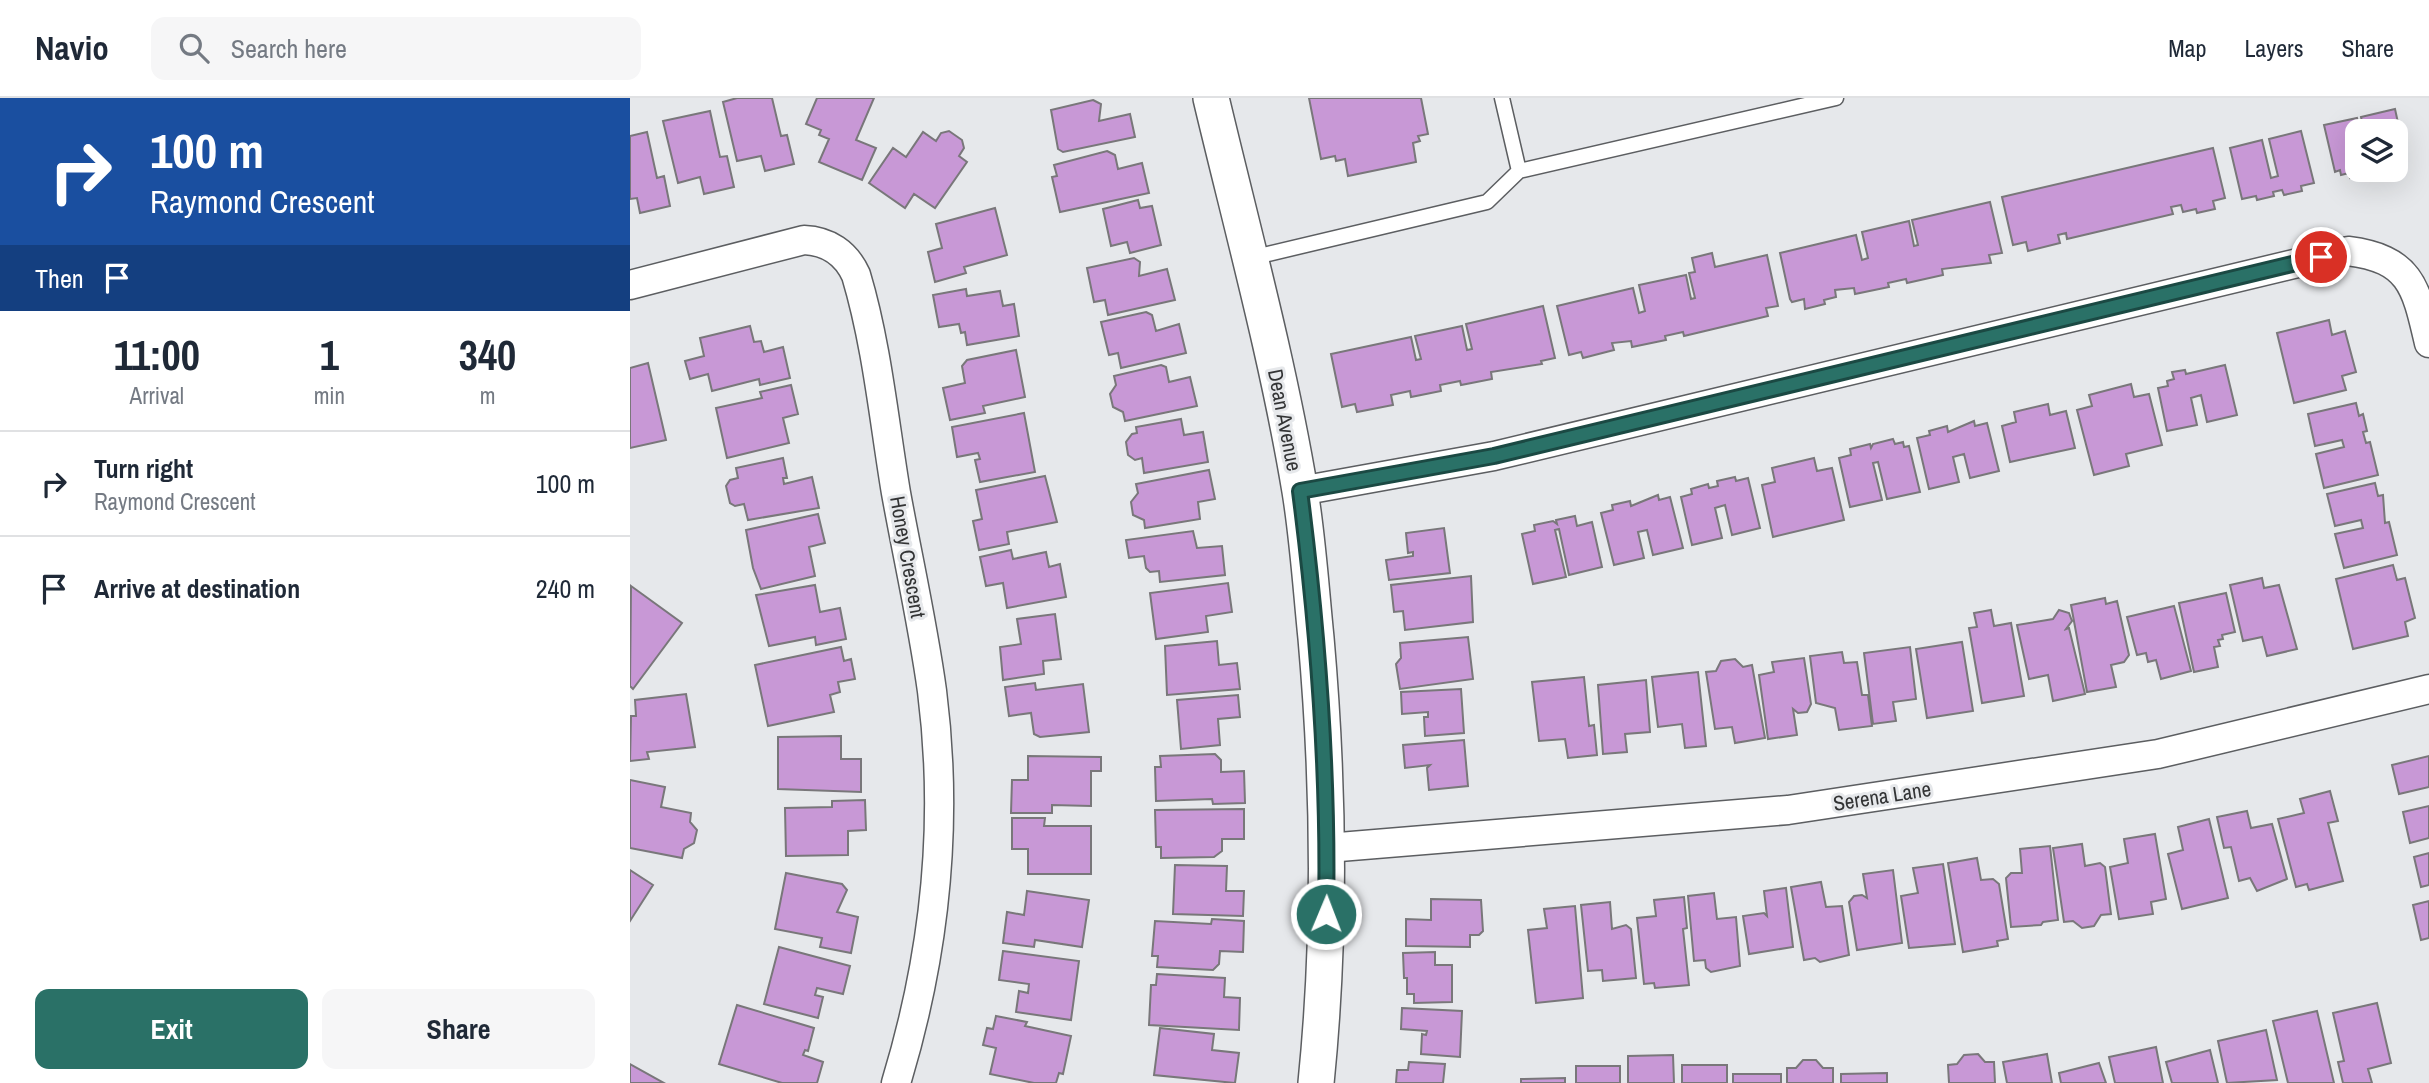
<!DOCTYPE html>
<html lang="en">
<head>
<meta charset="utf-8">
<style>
	:root { --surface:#fff; --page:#f6f6f7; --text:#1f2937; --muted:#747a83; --line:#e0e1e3; --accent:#2a7167 }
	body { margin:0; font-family:"Archivo Narrow",sans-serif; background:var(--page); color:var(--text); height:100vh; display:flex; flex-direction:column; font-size:26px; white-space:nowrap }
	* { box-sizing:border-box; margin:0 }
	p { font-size:23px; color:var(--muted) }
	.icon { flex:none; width:38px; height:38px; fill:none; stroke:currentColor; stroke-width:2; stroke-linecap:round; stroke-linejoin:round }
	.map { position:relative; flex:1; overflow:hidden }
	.details { display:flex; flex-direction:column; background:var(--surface); width:630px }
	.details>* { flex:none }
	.guide { background:#1a4fa0; color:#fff; overflow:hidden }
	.controls { position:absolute; left:1715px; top:21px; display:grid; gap:14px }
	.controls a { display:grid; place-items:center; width:63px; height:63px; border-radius:14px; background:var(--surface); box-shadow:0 7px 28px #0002; font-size:35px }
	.pin { position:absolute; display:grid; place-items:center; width:60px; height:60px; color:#fff; margin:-30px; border:4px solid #fff; border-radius:50%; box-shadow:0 2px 7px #0007 }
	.me { position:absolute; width:77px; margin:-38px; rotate:1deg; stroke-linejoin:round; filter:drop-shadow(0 0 5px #0008) }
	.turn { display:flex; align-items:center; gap:24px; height:147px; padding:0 35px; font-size:32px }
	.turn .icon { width:91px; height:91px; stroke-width:2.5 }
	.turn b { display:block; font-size:49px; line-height:60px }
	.then { display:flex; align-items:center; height:66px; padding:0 35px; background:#0003; gap:14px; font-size:26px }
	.eta { display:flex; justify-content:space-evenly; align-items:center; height:119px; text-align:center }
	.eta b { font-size:42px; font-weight:700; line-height:49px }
	.action { display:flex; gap:14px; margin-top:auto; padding:14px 35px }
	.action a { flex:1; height:80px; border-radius:14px; background:var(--accent); color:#fff; font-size:28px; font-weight:700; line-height:80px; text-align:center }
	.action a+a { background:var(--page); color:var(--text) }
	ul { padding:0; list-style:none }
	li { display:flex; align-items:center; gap:21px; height:105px; padding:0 35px; border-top:2px solid var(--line) }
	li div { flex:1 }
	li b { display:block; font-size:26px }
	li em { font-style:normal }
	header { display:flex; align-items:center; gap:42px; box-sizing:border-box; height:98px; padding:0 35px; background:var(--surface); border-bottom:2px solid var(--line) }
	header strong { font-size:33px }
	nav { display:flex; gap:38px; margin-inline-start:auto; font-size:24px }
	.search { width:490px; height:63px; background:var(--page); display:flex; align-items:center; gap:18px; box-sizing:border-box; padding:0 24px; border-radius:14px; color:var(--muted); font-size:26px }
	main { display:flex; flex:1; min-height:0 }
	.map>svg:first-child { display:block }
	.building { fill:#c898d6; stroke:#79777a; stroke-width:2 }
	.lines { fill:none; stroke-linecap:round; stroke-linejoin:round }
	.service-casing { stroke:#5c5e61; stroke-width:17 }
	.minor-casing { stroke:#5c5e61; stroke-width:31 }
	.tertiary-casing { stroke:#5c5e61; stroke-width:38 }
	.service { stroke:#fff; stroke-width:14 }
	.minor { stroke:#fff; stroke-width:28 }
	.tertiary { stroke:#fff; stroke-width:35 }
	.route-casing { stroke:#1b4943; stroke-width:18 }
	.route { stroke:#2a7167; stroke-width:12 }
	.labels { text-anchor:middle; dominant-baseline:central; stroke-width:6; stroke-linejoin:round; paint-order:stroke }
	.street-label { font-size:21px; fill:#333435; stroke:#e6e8eb }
</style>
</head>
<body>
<header>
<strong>Navio</strong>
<div class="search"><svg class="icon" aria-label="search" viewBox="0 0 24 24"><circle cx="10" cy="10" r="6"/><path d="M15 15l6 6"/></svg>Search here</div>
<nav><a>Map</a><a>Layers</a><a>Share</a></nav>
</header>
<main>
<section class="details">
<div class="guide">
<div class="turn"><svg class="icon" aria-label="right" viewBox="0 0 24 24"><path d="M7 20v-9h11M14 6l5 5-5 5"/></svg><div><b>100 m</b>Raymond Crescent</div></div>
<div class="then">Then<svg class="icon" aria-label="arrive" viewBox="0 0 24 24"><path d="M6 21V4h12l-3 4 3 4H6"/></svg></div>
</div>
<div class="eta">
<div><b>11:00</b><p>Arrival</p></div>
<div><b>1</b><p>min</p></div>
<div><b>340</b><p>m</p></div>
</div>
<ul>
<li><svg class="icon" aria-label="right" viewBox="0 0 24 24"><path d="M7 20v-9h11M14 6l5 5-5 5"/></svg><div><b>Turn right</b><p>Raymond Crescent</p></div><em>100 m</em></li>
<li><svg class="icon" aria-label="arrive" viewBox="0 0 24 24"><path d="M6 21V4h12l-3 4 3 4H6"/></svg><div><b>Arrive at destination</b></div><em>240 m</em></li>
</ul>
<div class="action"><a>Exit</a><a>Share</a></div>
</section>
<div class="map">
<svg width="1799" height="985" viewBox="0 0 1799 985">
	<rect width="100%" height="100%" fill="#e6e8eb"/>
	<path class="building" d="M107,0H142L151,38L157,37L164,66L135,73L131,58L107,63L93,4Z
		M187,0H244L226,42L246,50L232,82L189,64L199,41L189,37L191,32L176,26Z
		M679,0H791L798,36L788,38L790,43L783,45L786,64L718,78L715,61L706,63L705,58L691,61Z
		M463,2L471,6L469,23L500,16L505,39L433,54L428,51L421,12Z
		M1765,11L1775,57L1774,61L1766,63V33H1734L1731,19Z
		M80,13L90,59L97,58L104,89L74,96L70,79L48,85L33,23Z
		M1727,20L1731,33H1727V72H1758L1743,75L1742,72L1741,75L1720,80L1719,75L1711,77L1710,72L1705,74L1694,27Z
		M319,33L332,42L334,50L329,58L337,64L305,110L284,96L275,110L239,85L263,50L276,59L293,34L306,43L311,35Z
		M1671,33L1684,85L1671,88L1672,93L1654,97L1652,92L1643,94L1644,98L1627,102L1626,98L1612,101L1600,50L1632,42L1641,80L1648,78L1639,41Z
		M17,34L27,80L34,78L40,108L10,115L7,100L0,101V38Z
		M1583,50L1595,100L1583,103L1585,111L1567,115L1566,111L1553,114L1551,107L1541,109L1543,116L1437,141L1436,135L1428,137L1430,145L1398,153L1396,144L1383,147L1372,99Z
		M477,53L485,57L488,71L512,65L519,95L430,114L422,79L427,78L424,67Z
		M508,102L510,110L522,108L531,147L500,155L497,144L481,148L473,111Z
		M1360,104L1372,155L1359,157L1361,165L1312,171L1313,177L1277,185L1276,181L1258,185L1259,189L1225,196L1224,190L1205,192L1206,199L1194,202L1195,206L1175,211L1174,201L1162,204L1160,201L1150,155L1226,137L1232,162L1238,160L1232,134L1279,123L1284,148L1288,147L1282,122Z
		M365,110L377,157L334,169L336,175L305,184L298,154L312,150L306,126Z
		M1082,155L1085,169L1137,157L1148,208L1136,210L1138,218L1054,238L1053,234L1035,238L1036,242L1002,249L1001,243L982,245L984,252L953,260L951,254L939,257L927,208L1003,190L1009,215L1015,213L1009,187L1056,177L1061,201L1065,200L1059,175L1065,174L1062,160Z
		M504,160L510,164L509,178L537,171L545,202L478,217L475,202L464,204L457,170Z
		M336,191L337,198L370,193L373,208L384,206L389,238L337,247L335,234L331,235L329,226L309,229L303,197Z
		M913,208L925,260L911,263L912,266L861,274L862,281L831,287L830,283L810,287L811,293L781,299L780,293L761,297L763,307L727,314L725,306L712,309L701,256L781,239L786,262L791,261L785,238L832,228L837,252L842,251L836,226Z
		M516,214L522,217L526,233L549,226L556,255L491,270L488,255L479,257L471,224Z
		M1699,222L1702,237L1715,233L1726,274L1712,278L1716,292L1664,305L1647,235Z
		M120,228L124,244L131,243L134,254L153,249L160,280L130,287L129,281L82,293L78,276L60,281L55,263L74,258L70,240Z
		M386,252L395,299L353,308L355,315L320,322L313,290L335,285L332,268L337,262Z
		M18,265L36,342L0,350V270Z
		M531,267L536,269L539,284L560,279L567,308L495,323L493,314L483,309L480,296L486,287L484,278Z
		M1595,267L1607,317L1577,324L1571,297L1561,300L1567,327L1537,333L1528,290L1538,288L1537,283L1544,281L1542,274L1555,272L1556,276Z
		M1501,286L1504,299L1519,296L1532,347L1496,356L1499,368L1464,377L1447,312L1462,308L1459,297Z
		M161,287L168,316L153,320L159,345L97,360L86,310L132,300L130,294Z
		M1726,305L1729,318L1733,316L1737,333L1733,334L1736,345L1740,344L1748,377L1694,390L1686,356L1714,349L1712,342L1685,348L1678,316Z
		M1418,306L1420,317L1436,313L1445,350L1380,364L1372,328L1386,324L1384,314Z
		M394,315L405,374L350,384L345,362L350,361L348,355L327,359L322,329Z
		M551,321L554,337L573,334L578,364L514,375L512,360L505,362L498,357L496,344L502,336L507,335L506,329Z
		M1344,323L1345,328L1357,325L1369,373L1340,380L1334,356L1323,359L1329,384L1299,391L1287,340L1300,337L1299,333L1317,328L1318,334Z
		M1263,341L1265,346L1273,344L1274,349L1279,348L1290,394L1257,401L1248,364L1243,365L1252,402L1220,409L1209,360L1221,357L1220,351L1240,346L1241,350L1243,346Z
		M153,360L157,380H153L154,386L182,379L189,410L118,422L114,406L105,408L100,405L96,388L100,382L108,380L106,370Z
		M1184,360L1187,373L1202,370L1214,422L1143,439L1132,387L1145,384L1142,370Z
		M579,372L585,401L568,404L570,421L515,430L514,422L503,417L501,404L508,395L506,386Z
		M415,378L427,424L377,434L379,446L349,452L343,423L352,421L346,392Z
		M1105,379L1106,383L1118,380L1130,430L1102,437L1095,407L1085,410L1092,440L1062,447L1051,399L1062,396L1061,391L1078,386L1079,390L1088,388L1087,383Z
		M1745,385L1748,398L1753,397L1755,425L1759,424L1767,457L1714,470L1705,436L1733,430L1731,422L1705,428L1697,396Z
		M1028,397L1029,402L1040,399L1053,450L1023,457L1017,432L1008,434L1014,460L984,467L971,415L983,412L982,407L1000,403L1001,408Z
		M188,416L195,445L179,449L185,478L131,491L123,470L116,432Z
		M945,418L947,428L962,424L972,469L939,477L929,431L925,432L936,479L903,486L892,436L905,433L904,427L923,423L927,426L926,422Z
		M814,430L820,475L759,482L756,462L783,458V454L778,455L776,435Z
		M563,433L567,450L592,448L595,477L530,484L529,473L520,474L516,470L514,458L499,460L496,442Z
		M381,452L383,461L416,454L419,469L430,466L436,499L377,510L373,485L356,488L350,459Z
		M1763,467L1767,482L1775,480L1785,520L1775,524L1778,538L1723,551L1706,481Z
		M841,478L843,524L775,532L773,513L764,514L761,487Z
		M1632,480L1634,490L1649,487L1667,551L1637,558L1632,539L1613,543L1600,487Z
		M598,485L602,514L576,518L578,534L526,541L520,495Z
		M185,487L190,514L210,510L216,541L186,547L185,539L139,548L126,497Z
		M1,488L52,525L3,591L0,588Z
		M1596,495L1605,534L1592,537L1593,541L1588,542L1590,548L1584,549L1588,569L1564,574L1549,505Z
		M1475,500L1476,506L1487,503L1499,557L1494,564L1481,567L1486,589L1457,594L1441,507Z
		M1544,508L1561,573L1531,581L1526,562L1518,564L1516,555L1507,557L1497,519Z
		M1361,512L1364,528L1381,525L1394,598L1352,605L1339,530L1347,529L1344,515Z
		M1429,512L1439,515L1442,523L1436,531L1439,530L1455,596L1423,603L1418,577L1399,581L1387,527L1423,521Z
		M425,516L431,561L413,563L414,576L373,582L370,549L391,546L387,521Z
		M838,539L843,581L770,591L766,566L771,560L770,545Z
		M587,543L589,567L607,565L610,591L537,597L535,548Z
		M1332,544L1343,613L1297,620L1286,551Z
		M211,549L214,563L221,561L225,581L208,584L210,594L200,597L204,614L138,628L125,567Z
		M1280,549L1286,601L1263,604L1266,623L1243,626L1234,555Z
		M1212,554L1214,565L1227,564L1232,597H1238L1242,628L1209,632L1205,610L1186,605L1180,558Z
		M1174,560L1181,606L1177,614L1168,615L1163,611L1167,637L1138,641L1129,577L1144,574L1142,564Z
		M1105,561L1113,569L1122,567L1135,640L1105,645L1102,629L1085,631L1076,574L1086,573L1091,563Z
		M1068,574L1076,648L1055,650L1052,626L1028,629L1022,579Z
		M954,579L959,628L964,627L967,657L938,660L935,641L909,643L902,584Z
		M1016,582L1020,634L995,636L997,654L973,656L968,587Z
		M405,585L406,592L453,586L459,634L410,639L404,636L401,615L379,618L375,589Z
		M831,591L834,635L795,638L794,619H798V614L772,616L771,594Z
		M56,596L65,649L17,654L19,661L0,663L1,618H6L5,602Z
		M608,597L610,619L588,621L590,647L551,651L547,602Z
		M211,638V661H231V694L148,691V639Z
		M834,642L838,688L799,692L797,670L800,667L775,670L773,647Z
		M585,656L591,662V674L614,673L615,705L583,706L582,701L526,703L525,669H531L530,658Z
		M398,658L471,659V673H461V708L422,707V715H381L382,682H398Z
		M1799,658V689L1769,696L1762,667Z
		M0,682L35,689L31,709L61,715L60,724L67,732L64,745L54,751L52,760L0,750Z
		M1700,693L1708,723L1698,725L1713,783L1679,792L1677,786L1666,789L1648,721L1674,715L1670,701Z
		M235,702L236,732L218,733V757L156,758L155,710L202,709V703Z
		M1799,708V740L1780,745L1773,714Z
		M614,711V741H592V753L584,759L531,760V749H526L525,712Z
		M1617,713L1621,730L1642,726L1657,781L1627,793L1620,780L1609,783L1601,749L1594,750L1587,719Z
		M382,720H415L414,728H461V776H398V751H382Z
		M1579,721L1598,800L1552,811L1538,756L1553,752L1548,729Z
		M1525,736L1536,801L1521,804L1523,816L1489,821L1480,769L1498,765L1494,741Z
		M1452,746L1455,768L1470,765L1475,769L1481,816L1471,817L1464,828L1452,830L1443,823L1434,824L1423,750Z
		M1420,748L1428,822L1413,824L1411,827L1381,829L1376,780L1381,775H1392L1390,751Z
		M1799,755V787L1791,789L1784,759Z
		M1347,760L1351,782L1363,781L1369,786L1378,841L1367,843L1368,848L1333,854L1318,765Z
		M1313,766L1325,846L1279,850L1271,798L1288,795L1283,770Z
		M545,767L597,768L596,793H614L613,818L543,816Z
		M0,772L23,787L0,823Z
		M1263,772L1272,845L1227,852L1219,804L1224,798L1232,797L1237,800L1233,776Z
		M156,775L212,786L217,792L207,814L228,819L221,855L190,849L192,840L145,831Z
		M1191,784L1196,809L1212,808L1219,857L1190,864L1185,860L1174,862L1161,789Z
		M1156,790L1163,849L1119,856L1113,818L1134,815L1137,818L1134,793Z
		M397,793L459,802L452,849L405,842L404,849L373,845L377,814L394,817Z
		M1084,795L1087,821L1106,819L1110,868L1081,874L1076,870L1075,862L1064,863L1058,798Z
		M1054,799L1057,830L1053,831L1059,887L1025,890L1024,885L1014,886L1007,820L1026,818L1024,802Z
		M801,801L851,802L853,833L849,837H840V849L776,848V821L801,822Z
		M1799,803V840L1791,842L1783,807Z
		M980,804L982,831L996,827L1001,831L1006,880L973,883L972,872L958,873L951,807Z
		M945,808L953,900L906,905L898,832L917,830L914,811Z
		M582,821L614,823L613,854L590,853L589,866L583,872L527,869L528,858H522L525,823L581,826Z
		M149,849L220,868L213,896L187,890L185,897L193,899L188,920L134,906Z
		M373,853L449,863L441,922L386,914L389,893L398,895L399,886L369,882Z
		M805,854V867H822V904L784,905V896H777V880H774L773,855Z
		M527,876L595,880L594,899L610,900L609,932L519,927L521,887H526Z
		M1747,905L1761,965L1738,971L1742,985H1713L1708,964L1714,963L1703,915Z
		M107,907L184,930L178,953L175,952L173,957L193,964L187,985H152L89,966Z
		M772,910L832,913L830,959L791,956L792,936L796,937L797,933L771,931Z
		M1687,913L1704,985H1658L1643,923Z
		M366,918L397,924L395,928L441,938L433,976L429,975L426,985H404L360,976L366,950L353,947L357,930L363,931Z
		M530,930L584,936L582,952L609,955L605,985L524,977Z
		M1636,932L1647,982L1597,985L1588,943Z
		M1526,949L1533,985H1485L1479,959Z
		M1580,952L1588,985H1542L1536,964Z
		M1348,956L1355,964H1364L1365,985H1319L1318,967L1327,966L1334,957Z
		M1417,956L1422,985H1377L1373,964Z
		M1043,957L1044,985H998V958Z
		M1173,962H1186L1193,970H1203V985H1157V970H1166Z
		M779,964L815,966L813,985H766L767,972H778Z
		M1469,965L1476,985H1431L1429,975Z
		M0,966L34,985H0Z
		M1052,967H1097V985H1052Z
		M946,968H990V985H946Z
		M1257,975V985H1211V976Z
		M1103,976H1151V985H1103Z
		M935,980V985H891V981Z"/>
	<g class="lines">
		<defs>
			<path id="service" d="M872,0L889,73
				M621,160L857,104L889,73L1206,0"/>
			<path id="minor" d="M0,187L174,142C198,143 216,155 226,177C247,247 254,323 266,395C278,461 293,527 302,593C319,726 305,857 266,985
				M670,393L864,358L1718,153C1781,161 1786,189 1799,245
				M697,750L1158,712L1528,656L1799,591"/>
			<path id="tertiary" d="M581,0C612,130 648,261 670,393C678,442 681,491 686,540C699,688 701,837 686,985"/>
		</defs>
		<use href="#service" class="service-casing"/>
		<use href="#minor" class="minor-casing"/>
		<use href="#tertiary" class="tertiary-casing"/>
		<use href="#service" class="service"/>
		<use href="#minor" class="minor"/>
		<use href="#tertiary" class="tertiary"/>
	</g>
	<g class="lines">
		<defs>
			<path id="route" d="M696,816C699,674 688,533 670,393L864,358L1691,159"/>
		</defs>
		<use href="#route" class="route-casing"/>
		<use href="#route" class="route"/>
	</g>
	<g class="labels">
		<g class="street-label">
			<text transform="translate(655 322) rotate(79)">Dean Avenue</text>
			<text transform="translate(278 459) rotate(80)">Honey Crescent</text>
			<text transform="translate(1252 698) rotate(-9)">Serena Lane</text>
		</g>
	</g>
</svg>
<div class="controls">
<a><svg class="icon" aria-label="layers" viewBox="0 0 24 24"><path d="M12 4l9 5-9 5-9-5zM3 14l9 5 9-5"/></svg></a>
</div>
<div class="pin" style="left:1691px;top:159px;background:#d93025"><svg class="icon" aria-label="arrive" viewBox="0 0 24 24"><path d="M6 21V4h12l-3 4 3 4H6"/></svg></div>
<svg class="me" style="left:696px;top:816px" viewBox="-20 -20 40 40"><circle r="17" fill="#2a7167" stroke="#fff" stroke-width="3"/><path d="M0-11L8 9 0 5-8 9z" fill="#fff"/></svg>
</div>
</main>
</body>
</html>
